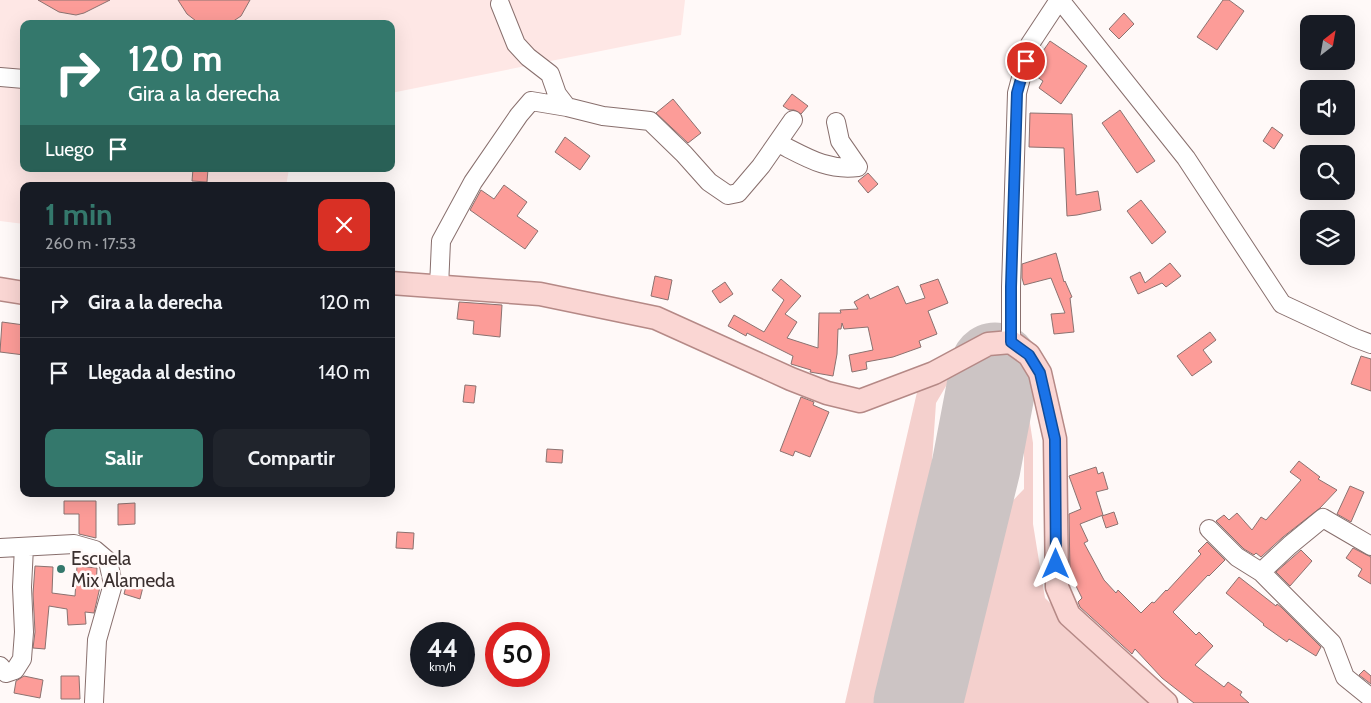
<!DOCTYPE html>
<html lang="es">
<head>
<meta charset="utf-8">
<style>
	:root { --surface:#171b24; --page:#20242c; --text:#f1f3f6; --muted:#9ea1a6; --line:#363941; --accent:#34786c }
	body { margin:0; font-family:Cabin,sans-serif; background:var(--page); color:var(--text); height:100vh; display:flex; flex-direction:column; font-size:19px; white-space:nowrap }
	* { box-sizing:border-box; margin:0 }
	p { font-size:16px; color:var(--muted) }
	.icon { flex:none; width:28px; height:28px; fill:none; stroke:currentColor; stroke-width:2; stroke-linecap:round; stroke-linejoin:round }
	.map { position:relative; flex:1; overflow:hidden }
	.panel { position:absolute; left:20px; top:182px; width:375px; height:315px; display:flex; flex-direction:column; background:var(--surface); border-radius:10px; box-shadow:0 5px 20px #0002 }
	.panel>* { flex:none }
	.top-card { position:absolute; left:20px; top:20px; width:375px; height:152px; border-radius:10px; box-shadow:0 5px 20px #0002; background:#34786c; color:#fff; overflow:hidden }
	.needle { width:32px; rotate:31deg }
	.buttons { position:absolute; left:1300px; top:15px; display:grid; gap:10px }
	.buttons a { display:grid; place-items:center; width:55px; height:55px; border-radius:10px; background:var(--surface); box-shadow:0 5px 20px #0002; font-size:25px }
	.speed { position:absolute; left:410px; top:622px; display:flex; gap:10px; font-size:25px; font-weight:700; text-align:center }
	.speed>* { display:grid; place-content:center; width:65px; height:65px; border-radius:50%; background:var(--surface); box-shadow:0 5px 20px #0002; line-height:1 }
	.speed small { font-size:12px; font-weight:400 }
	.speed .limit { border:8px solid #d22; background:#fff; color:#111 }
	.pin { position:absolute; display:grid; place-items:center; width:42px; height:42px; color:#fff; margin:-21px; border:2px solid #fff; border-radius:50%; box-shadow:0 1px 5px #0007 }
	.me { position:absolute; width:55px; margin:-28px; rotate:0deg; stroke-linejoin:round; filter:drop-shadow(0 0 4px #0008) }
	.turn { display:flex; align-items:center; gap:18px; height:105px; padding:0 25px; font-size:22px }
	.turn .icon { width:65px; height:65px; stroke-width:2.5 }
	.turn b { display:block; font-size:35px; line-height:42px }
	.then { display:flex; align-items:center; height:48px; padding:0 25px; background:#0003; gap:10px; font-size:19px }
	.round { display:grid; place-items:center; flex:none; width:52px; height:52px; border-radius:10px; background:var(--page) }
	.summary { display:flex; align-items:center; justify-content:space-between; height:85px; padding:0 25px }
	h1 { font-size:30px; font-weight:800; line-height:38px; color:var(--accent) }
	.cta { display:flex; gap:10px; margin-top:auto; padding:10px 25px }
	.cta a { flex:1; height:58px; border-radius:10px; background:var(--accent); color:#fff; font-size:20px; font-weight:800; line-height:58px; text-align:center }
	.cta a+a { background:var(--page); color:var(--text) }
	ul { padding:0; list-style:none }
	li { display:flex; align-items:center; gap:15px; height:70px; padding:0 25px; border-top:1px solid var(--line) }
	li div { flex:1 }
	li b { display:block; font-size:19px }
	li em { font-style:normal }
	.map>svg:first-child { display:block }
	.built { fill:#fee7e5 }
	.green { fill:#f4d0cd }
	.lines { fill:none; stroke-linecap:round; stroke-linejoin:round }
	.runway { stroke:#ccc4c4; stroke-width:89 }
	.building { fill:#fc9c98; stroke:#8b7270 }
	.minor-casing { stroke:#886f6d; stroke-width:20 }
	.major-casing { stroke:#b58986; stroke-width:25 }
	.minor { stroke:#fff; stroke-width:18 }
	.major { stroke:#fad6d3; stroke-width:22 }
	.route-casing { stroke:#114b97; stroke-width:12 }
	.route { stroke:#1a73e8; stroke-width:9 }
	.poi-dot { fill:#34786c; stroke:#fff9f8; stroke-width:2 }
	.labels { text-anchor:middle; dominant-baseline:central; stroke-width:5; stroke-linejoin:round; paint-order:stroke }
	.poi-label { font-size:19px; fill:#3a2f2e; stroke:#fff9f8; text-anchor:start }
</style>
</head>
<body>
<div class="map">
<svg width="1371" height="703" viewBox="0 0 1371 703">
	<rect width="100%" height="100%" fill="#fff9f8"/>
	<path class="built" d="M0,0H685L681,35L391,93V24H24V169H289L286,186H24V224L0,221Z"/>
	<path class="green" d="M983,352L1001,359L1018,378L1027,404L1033,443V524L1045,598L1153,703H942L981,534L1024,489V410L1008,370L988,358L970,366L949,381L936,403L928,520L930,530L890,703H845L918,388Z"/>
	<g class="lines">
		<path class="runway" d="M918,703L976,467L995,367"/>
	</g>
	<path class="building" d="M38,0H110L84,13L76,15L59,12Z
		M178,0H250L241,16L229,24H200L187,14Z
		M1223,0H1229L1244,11L1217,50L1197,37Z
		M1124,13L1134,24L1119,39L1109,29Z
		M1050,41L1087,66L1061,104L1039,88L1043,81L1033,74L1036,61Z
		M792,94L808,106L801,114L794,110H789L783,106Z
		M673,99L701,133L688,143L656,113Z
		M1120,110L1155,161L1137,173L1102,123Z
		M1030,113L1072,114L1076,195L1098,191L1101,210L1077,215L1067,216L1064,148L1029,147Z
		M1272,127L1283,135L1274,149L1263,141Z
		M565,137L590,156L580,170L555,152Z
		M193,169H208L207,182L192,181Z
		M868,173L878,184L868,193L858,181Z
		M504,185L527,202L517,216L538,231L525,249L470,210L481,190L494,199Z
		M1141,200L1166,232L1152,244L1127,211Z
		M1056,253L1064,282L1065,281L1072,297L1070,298L1074,332L1054,334L1051,314L1065,313L1051,278L1024,285L1022,278V264Z
		M1170,263L1181,276L1166,287L1162,283L1138,294L1130,277L1140,272L1145,283Z
		M655,276L672,280L668,300L651,296Z
		M781,279L801,296L785,314L797,322L787,338L818,348L819,313H841L840,310L858,309L854,302L868,294L870,299L898,286L906,304L925,298L920,285L938,279L948,303L928,311L937,334L919,341L921,347L893,357L866,362L867,369L852,372L849,355L873,350L868,327L844,329L842,323L841,329H838L837,354L833,376L810,372L811,370L791,364L793,356L747,333L746,336L728,326L734,315L764,332L784,300L772,290Z
		M725,282L733,294L720,303L712,291Z
		M459,302L502,305L500,337L473,334L474,321L457,319Z
		M2,322L24,325V355L0,352Z
		M1210,332L1216,340L1203,350L1212,362L1192,376L1177,356Z
		M1361,356L1371,359V391L1351,384Z
		M465,385L476,386L474,403L463,402Z
		M801,397L814,402L813,405L829,412L810,457L795,451L793,456L780,451Z
		M547,449L563,450L562,463L546,462Z
		M1299,461L1320,477L1318,479L1337,490L1320,508L1283,537L1261,557L1256,553L1254,555L1244,549L1216,521L1224,515L1229,520L1237,513L1252,530L1261,517L1266,520L1301,480L1290,472Z
		M1096,467L1098,474L1103,472L1108,489L1096,492L1103,515L1080,524L1088,541L1084,543L1104,580L1116,593L1118,590L1141,613L1152,602L1154,603L1166,590L1167,591L1201,554L1198,551L1207,542L1225,560L1209,576L1208,575L1173,612L1196,635L1199,632L1213,646L1195,665L1224,687L1228,682L1242,692L1240,695L1249,703H1194L1162,678L1135,649L1132,654L1080,607L1078,602L1082,598L1070,574L1069,514L1081,509L1069,476Z
		M1350,486L1364,492L1351,522L1337,514Z
		M64,501H96V538L79,534V514H64Z
		M135,503V524L118,525V504Z
		M1114,512L1118,524L1106,528L1102,516Z
		M397,532L414,533L413,549L396,548Z
		M1353,548L1371,557V584L1358,576L1362,569L1346,558Z
		M1301,550L1312,561L1290,586L1276,572Z
		M35,566L53,567L52,593L75,596L77,566L97,568L96,587H100L94,613L85,612L86,624L68,625L67,609L49,606L45,649L33,648L35,632L33,594Z
		M1239,577L1276,606L1277,604L1281,607L1321,647L1316,656L1289,639L1287,642L1263,625L1264,624L1226,593Z
		M128,578L144,583L140,599L124,594Z
		M1364,670L1371,676V684L1359,675Z
		M24,676L43,680L40,698L14,693L16,681Z
		M61,676H79L80,699H61Z"/>
	<g class="lines">
		<defs>
			<path id="minor" d="M1060,0L1186,158L1282,304L1355,338L1371,344
				M500,4L516,44L528,57L550,74L557,94L567,107
				M0,77L24,79
				M778,143C806,157 827,171 858,167L840,141L836,122
				M439,287L441,241L473,182L519,115L531,101L567,107L603,116L650,121L684,154L709,182L728,195L738,193L761,166L793,120
				M1011,342V287L1017,93L1030,44L1059,0
				M1209,529L1237,557L1261,572L1332,643L1345,677L1371,698
				M0,548L74,544L95,550L108,561L113,584L97,640L94,702
				M1261,572L1290,545L1323,518L1371,546
				M0,666L6,673L15,670L22,659L24,632L22,587L24,547"/>
			<path id="major" d="M391,283L540,294L656,318L791,379L827,393L860,401L934,373L988,344L1011,342L1029,355L1040,373L1055,439L1057,587L1069,615L1166,703
				M0,289L24,293"/>
		</defs>
		<use href="#minor" class="minor-casing"/>
		<use href="#major" class="major-casing"/>
		<use href="#minor" class="minor"/>
		<use href="#major" class="major"/>
	</g>
	<g class="lines">
		<defs>
			<path id="route" d="M1026,61L1017,93L1011,287V342L1029,355L1040,373L1055,439L1056,564"/>
		</defs>
		<use href="#route" class="route-casing"/>
		<use href="#route" class="route"/>
	</g>
	<circle class="poi-dot" cx="61" cy="569" r="5"/>
	<g class="labels">
		<g class="poi-label">
			<text x="71" y="558">Escuela<tspan x="71" dy="22">Mix Alameda</tspan></text>
		</g>
	</g>
</svg>
<div class="buttons">
<a><svg class="needle" viewBox="-14 -14 28 28"><path d="M0-13l5 13h-10z" fill="#e53935"/><path d="M0 13l5-13h-10z" fill="#9ea1a6"/></svg></a>
<a><svg class="icon" aria-label="sound" viewBox="0 0 24 24"><path d="M4 9h4l5-4v14l-5-4H4zM17 9q2 3 0 6"/></svg></a>
<a><svg class="icon" aria-label="search" viewBox="0 0 24 24"><circle cx="10" cy="10" r="6"/><path d="M15 15l6 6"/></svg></a>
<a><svg class="icon" aria-label="layers" viewBox="0 0 24 24"><path d="M12 4l9 5-9 5-9-5zM3 14l9 5 9-5"/></svg></a>
</div>
<div class="speed"><div>44<small>km/h</small></div><div class="limit">50</div></div>
<div class="pin" style="left:1026px;top:61px;background:#d93025"><svg class="icon" aria-label="arrive" viewBox="0 0 24 24"><path d="M6 21V4h12l-3 4 3 4H6"/></svg></div>
<svg class="me" style="left:1056px;top:564px" viewBox="-20 -20 40 40"><path d="M0-17L14 15 0 8-14 15z" fill="#1a73e8" stroke="#fff" stroke-width="4"/></svg>
<div class="top-card">
<div class="turn"><svg class="icon" aria-label="right" viewBox="0 0 24 24"><path d="M7 20v-9h11M14 6l5 5-5 5"/></svg><div><b>120 m</b>Gira a la derecha</div></div>
<div class="then">Luego<svg class="icon" aria-label="arrive" viewBox="0 0 24 24"><path d="M6 21V4h12l-3 4 3 4H6"/></svg></div>
</div>
<section class="panel">
<div class="summary"><div><h1>1 min</h1><p>260 m · 17:53</p></div><a class="round" style="background:#d93025;color:#fff"><svg class="icon" aria-label="close" viewBox="0 0 24 24"><path d="M6 6l12 12M18 6L6 18"/></svg></a></div>
<ul>
<li><svg class="icon" aria-label="right" viewBox="0 0 24 24"><path d="M7 20v-9h11M14 6l5 5-5 5"/></svg><div><b>Gira a la derecha</b></div><em>120 m</em></li>
<li><svg class="icon" aria-label="arrive" viewBox="0 0 24 24"><path d="M6 21V4h12l-3 4 3 4H6"/></svg><div><b>Llegada al destino</b></div><em>140 m</em></li>
</ul>
<div class="cta"><a>Salir</a><a>Compartir</a></div>
</section>
</div>
</body>
</html>
